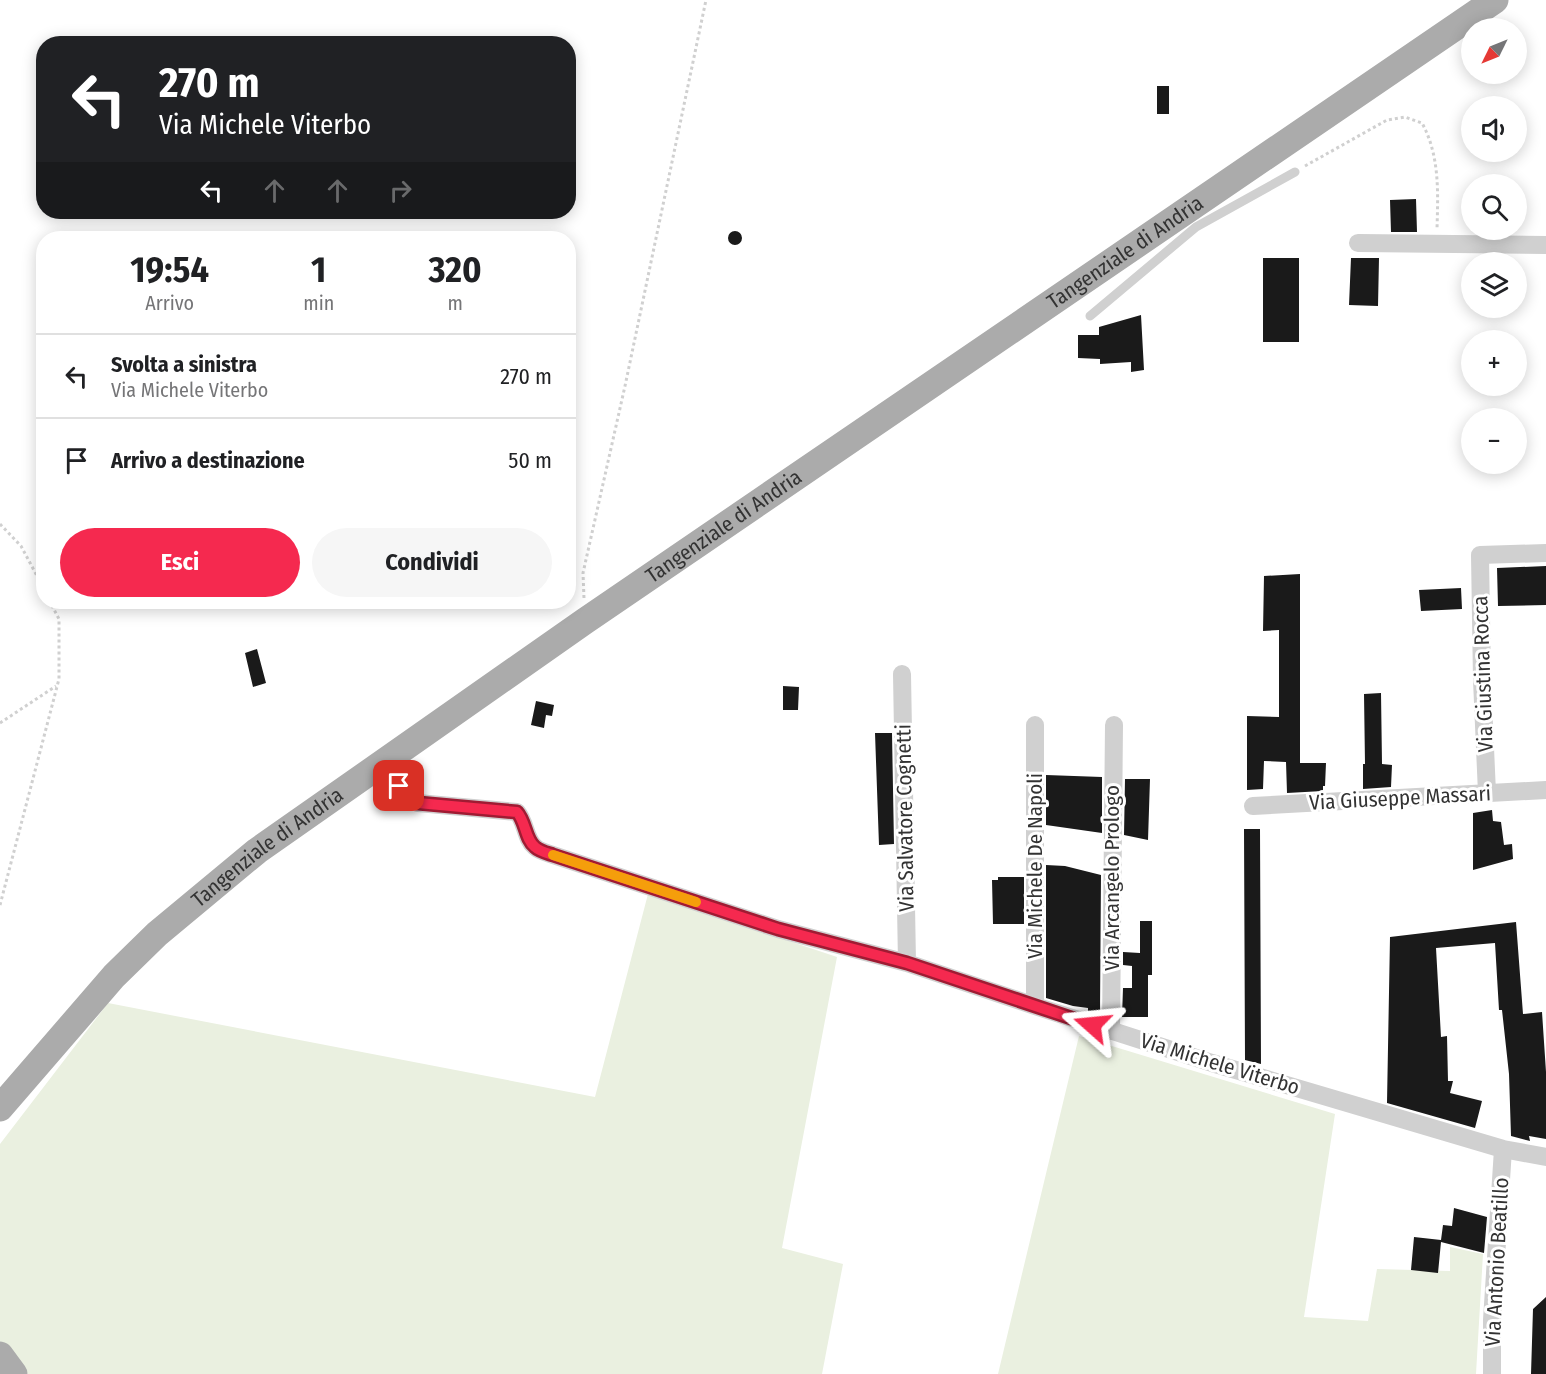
<!DOCTYPE html>
<html lang="it">
<head>
<meta charset="utf-8">
<style>
	:root { --surface:#fff; --page:#f6f6f6; --text:#202124; --muted:#757577; --line:#e0e0e0; --accent:#f5294f }
	body { margin:0; font-family:"Fira Sans Condensed",sans-serif; background:var(--page); color:var(--text); height:100vh; display:flex; flex-direction:column; font-size:22px; white-space:nowrap }
	* { box-sizing:border-box; margin:0 }
	p { font-size:20px; color:var(--muted) }
	.icon { flex:none; width:33px; height:33px; fill:none; stroke:currentColor; stroke-width:2; stroke-linecap:round; stroke-linejoin:round }
	.map { position:relative; flex:1; overflow:hidden }
	.details { position:absolute; left:36px; top:231px; width:540px; height:378px; display:flex; flex-direction:column; background:var(--surface); border-radius:24px; box-shadow:0 3px 15px #0003 }
	.details>* { flex:none }
	.banner { position:absolute; left:36px; top:36px; width:540px; height:183px; border-radius:24px; box-shadow:0 3px 15px #0003; background:#202124; color:#fff; overflow:hidden }
	.needle { width:39px; rotate:227deg }
	.controls { position:absolute; left:1461px; top:18px; display:grid; gap:12px }
	.controls a { display:grid; place-items:center; width:66px; height:66px; border-radius:50%; background:var(--surface); box-shadow:0 3px 15px #0003; font-size:30px }
	.pin { position:absolute; display:grid; place-items:center; width:51px; height:51px; color:#fff; margin:-26px; border-radius:12px; box-shadow:0 3px 9px #0006 }
	.me { position:absolute; width:66px; margin:-33px; rotate:288deg; stroke-linejoin:round; filter:drop-shadow(0 0 4px #0008) }
	.turn { display:flex; align-items:center; gap:21px; height:126px; padding:0 24px; font-size:27px }
	.turn .icon { width:78px; height:78px; stroke-width:2.5 }
	.turn b { display:block; font-size:42px; line-height:51px }
	.lanes { display:flex; align-items:center; height:57px; padding:0 24px; background:#0003; justify-content:center; gap:30px; direction:ltr }
	.lanes .off { opacity:.35 }
	.eta { display:flex; justify-content:space-evenly; align-items:center; height:102px; text-align:center }
	.eta b { font-size:36px; font-weight:700; line-height:42px }
	.action { display:flex; gap:12px; margin-top:auto; padding:12px 24px }
	.action a { flex:1; height:69px; border-radius:36px; background:var(--accent); color:#fff; font-size:24px; font-weight:700; line-height:69px; text-align:center }
	.action a+a { background:var(--page); color:var(--text) }
	ul { padding:0; list-style:none }
	li { display:flex; align-items:center; gap:18px; height:84px; padding:0 24px; border-top:2px solid var(--line) }
	li div { flex:1 }
	li b { display:block; font-size:22px }
	li em { font-style:normal }
	.map>svg:first-child { display:block }
	.grass { fill:#eaf0e0 }
	.building { fill:#1a1a1a }
	.lines { fill:none; stroke-linecap:round; stroke-linejoin:round }
	.path { stroke:#d0d0d0; stroke-width:3; stroke-dasharray:3 3; stroke-linecap:butt }
	.lane { stroke:#d0d0d0; stroke-width:9 }
	.street { stroke:#d0d0d0; stroke-width:18 }
	.primary { stroke:#ababab; stroke-width:27 }
	.route-casing { stroke:#9f1b33; stroke-width:15 }
	.route { stroke:#f5294f; stroke-width:10 }
	.slow { stroke:#f59e0b; stroke-width:10 }
	.labels { text-anchor:middle; dominant-baseline:central; stroke-width:6; stroke-linejoin:round; paint-order:stroke }
	.street-label { font-size:21px; fill:#333; stroke:#fff }
</style>
</head>
<body>
<div class="map">
<svg width="1546" height="1374" viewBox="0 0 1546 1374">
	<rect width="100%" height="100%" fill="#fff"/>
	<path class="grass" d="M648,894L837,957L782,1248L843,1264L822,1374H28L0,1342V1144L108,1003L595,1097Z
		M1079,1036L1335,1114L1304,1317L1368,1321L1377,1269L1450,1271V1247L1483,1254L1476,1374H998Z"/>
	<path class="building" d="M1157,86H1169V114H1157Z
		M1416,199L1417,232H1391L1390,200Z
		M728 238a7 7 0 1 1 14 0a7 7 0 1 1-14 0Z
		M1263,258H1299V342H1263Z
		M1351,258H1379L1378,306L1349,305Z
		M1141,315L1144,370L1131,372V362L1100,364V359L1078,358V335H1099V327Z
		M1546,566V605L1498,606L1497,568Z
		M1300,574V763H1326L1325,786H1323V791L1287,793L1286,762L1264,761L1263,789L1247,790V716L1279,717V630L1263,631L1264,576Z
		M1461,588L1462,609L1421,611L1419,590Z
		M257,649L266,683L253,687L245,653Z
		M783,686L799,687L798,710H783Z
		M1381,693L1382,764L1392,765L1391,787L1363,789V764H1365L1364,694Z
		M536,701L554,705L552,716L546,715L544,728L531,725Z
		M875,733H892L894,844L879,845Z
		M1046,775L1102,777V833L1046,825Z
		M1125,779H1150L1148,840L1124,835Z
		M1492,810L1493,821L1501,822L1504,845L1512,844L1513,859L1473,870V813Z
		M1244,829H1260L1261,1064L1245,1060Z
		M1046,865L1065,866L1101,875L1100,1012H1091L1088,1011V1008L1073,1006L1046,998Z
		M998,877H1024V924H993L992,880H998Z
		M1140,921H1152V975H1148V1017H1122L1123,988H1132V966L1123,965V952L1140,953Z
		M1516,922L1523,1014L1542,1012L1546,1072V1139L1529,1136L1530,1141L1511,1136L1509,1074L1502,1010H1499L1495,943L1436,948L1441,1037L1447,1036L1448,1081H1453L1450,1093L1482,1101L1475,1128L1387,1103L1390,937Z
		M1454,1208L1487,1217L1484,1253L1441,1242L1438,1273L1411,1270L1414,1237L1441,1240L1443,1225L1452,1226Z
		M1546,1297V1374H1531L1533,1309Z"/>
	<g class="lines">
		<path class="path" d="M1305,166L1387,120L1405,117L1422,123C1440,156 1438,193 1437,229
			M0,524L21,546L44,589
			M584,598L583,573L625,386L706,0
			M0,723L56,686
			M0,905L59,679V619L50,602"/>
		<path class="lane" d="M1090,316L1196,227L1295,172"/>
		<path class="street" d="M1358,243L1546,245
			M902,674L907,963
			M390,757C397,778 399,789 418,803L517,812C526,822 525,839 535,847C539,851 547,853 553,855L778,929L907,963L1035,1006L1212,1063L1503,1149L1546,1157
			M1487,793L1482,680L1480,555L1546,553
			M1253,806L1546,790
			M1035,1006V725
			M1111,1031L1114,725
			M1492,1374V1320L1503,1149"/>
		<g class="primary">
			<path id="s1" d="M0,1108L114,976L157,934L257,851L585,621L1495,0"/>
			<path d="M0,1355L14,1374"/>
		</g>
	</g>
	<g class="lines">
		<defs>
			<path id="route" d="M399,786L408,796L418,803L517,812C526,822 525,839 535,847C539,851 547,853 553,855L778,929L907,963L1092,1025"/>
		</defs>
		<use href="#route" class="route-casing"/>
		<use href="#route" class="route"/>
		<path class="slow" d="M553,855L696,902"/>
	</g>
	<g class="labels">
		<g class="street-label">
			<text stroke="none"><textPath href="#s1" startOffset="1419">Tangenziale di Andria</textPath></text>
			<text stroke="none"><textPath href="#s1" startOffset="933">Tangenziale di Andria</textPath></text>
			<text transform="translate(1483 674) rotate(-92)">Via Giustina Rocca</text>
			<text transform="translate(1400 798) rotate(-3)">Via Giuseppe Massari</text>
			<text transform="translate(905 818) rotate(-91)">Via Salvatore Cognetti</text>
			<text stroke="none"><textPath href="#s1" startOffset="375">Tangenziale di Andria</textPath></text>
			<text transform="translate(1035 866) rotate(-90)">Via Michele De Napoli</text>
			<text transform="translate(1112 878) rotate(-90)">Via Arcangelo Prologo</text>
			<text transform="translate(1220 1064) rotate(17)">Via Michele Viterbo</text>
			<text transform="translate(1497 1262) rotate(-87)">Via Antonio Beatillo</text>
		</g>
	</g>
</svg>
<div class="controls">
<a><svg class="needle" viewBox="-14 -14 28 28"><path d="M0-13l5 13h-10z" fill="#e53935"/><path d="M0 13l5-13h-10z" fill="#757577"/></svg></a>
<a><svg class="icon" aria-label="sound" viewBox="0 0 24 24"><path d="M4 9h4l5-4v14l-5-4H4zM17 9q2 3 0 6"/></svg></a>
<a><svg class="icon" aria-label="search" viewBox="0 0 24 24"><circle cx="10" cy="10" r="6"/><path d="M15 15l6 6"/></svg></a>
<a><svg class="icon" aria-label="layers" viewBox="0 0 24 24"><path d="M12 4l9 5-9 5-9-5zM3 14l9 5 9-5"/></svg></a>
<a>+</a>
<a>−</a>
</div>
<div class="pin" style="left:399px;top:786px;background:#d93025"><svg class="icon" aria-label="arrive" viewBox="0 0 24 24"><path d="M6 21V4h12l-3 4 3 4H6"/></svg></div>
<svg class="me" style="left:1092px;top:1025px" viewBox="-20 -20 40 40"><path d="M0-17L14 15 0 8-14 15z" fill="#f5294f" stroke="#fff" stroke-width="4"/></svg>
<div class="banner">
<div class="turn"><svg class="icon" aria-label="left" viewBox="0 0 24 24"><path d="M17 20v-9H6M10 6l-5 5 5 5"/></svg><div><b>270 m</b>Via Michele Viterbo</div></div>
<div class="lanes"><svg class="icon" aria-label="left" viewBox="0 0 24 24"><path d="M17 20v-9H6M10 6l-5 5 5 5"/></svg><svg class="icon off" aria-label="ahead" viewBox="0 0 24 24"><path d="M12 20V5M6 11l6-6 6 6"/></svg><svg class="icon off" aria-label="ahead" viewBox="0 0 24 24"><path d="M12 20V5M6 11l6-6 6 6"/></svg><svg class="icon off" aria-label="right" viewBox="0 0 24 24"><path d="M7 20v-9h11M14 6l5 5-5 5"/></svg></div>
</div>
<section class="details">
<div class="eta">
<div><b>19:54</b><p>Arrivo</p></div>
<div><b>1</b><p>min</p></div>
<div><b>320</b><p>m</p></div>
</div>
<ul>
<li><svg class="icon" aria-label="left" viewBox="0 0 24 24"><path d="M17 20v-9H6M10 6l-5 5 5 5"/></svg><div><b>Svolta a sinistra</b><p>Via Michele Viterbo</p></div><em>270 m</em></li>
<li><svg class="icon" aria-label="arrive" viewBox="0 0 24 24"><path d="M6 21V4h12l-3 4 3 4H6"/></svg><div><b>Arrivo a destinazione</b></div><em>50 m</em></li>
</ul>
<div class="action"><a>Esci</a><a>Condividi</a></div>
</section>
</div>
</body>
</html>
